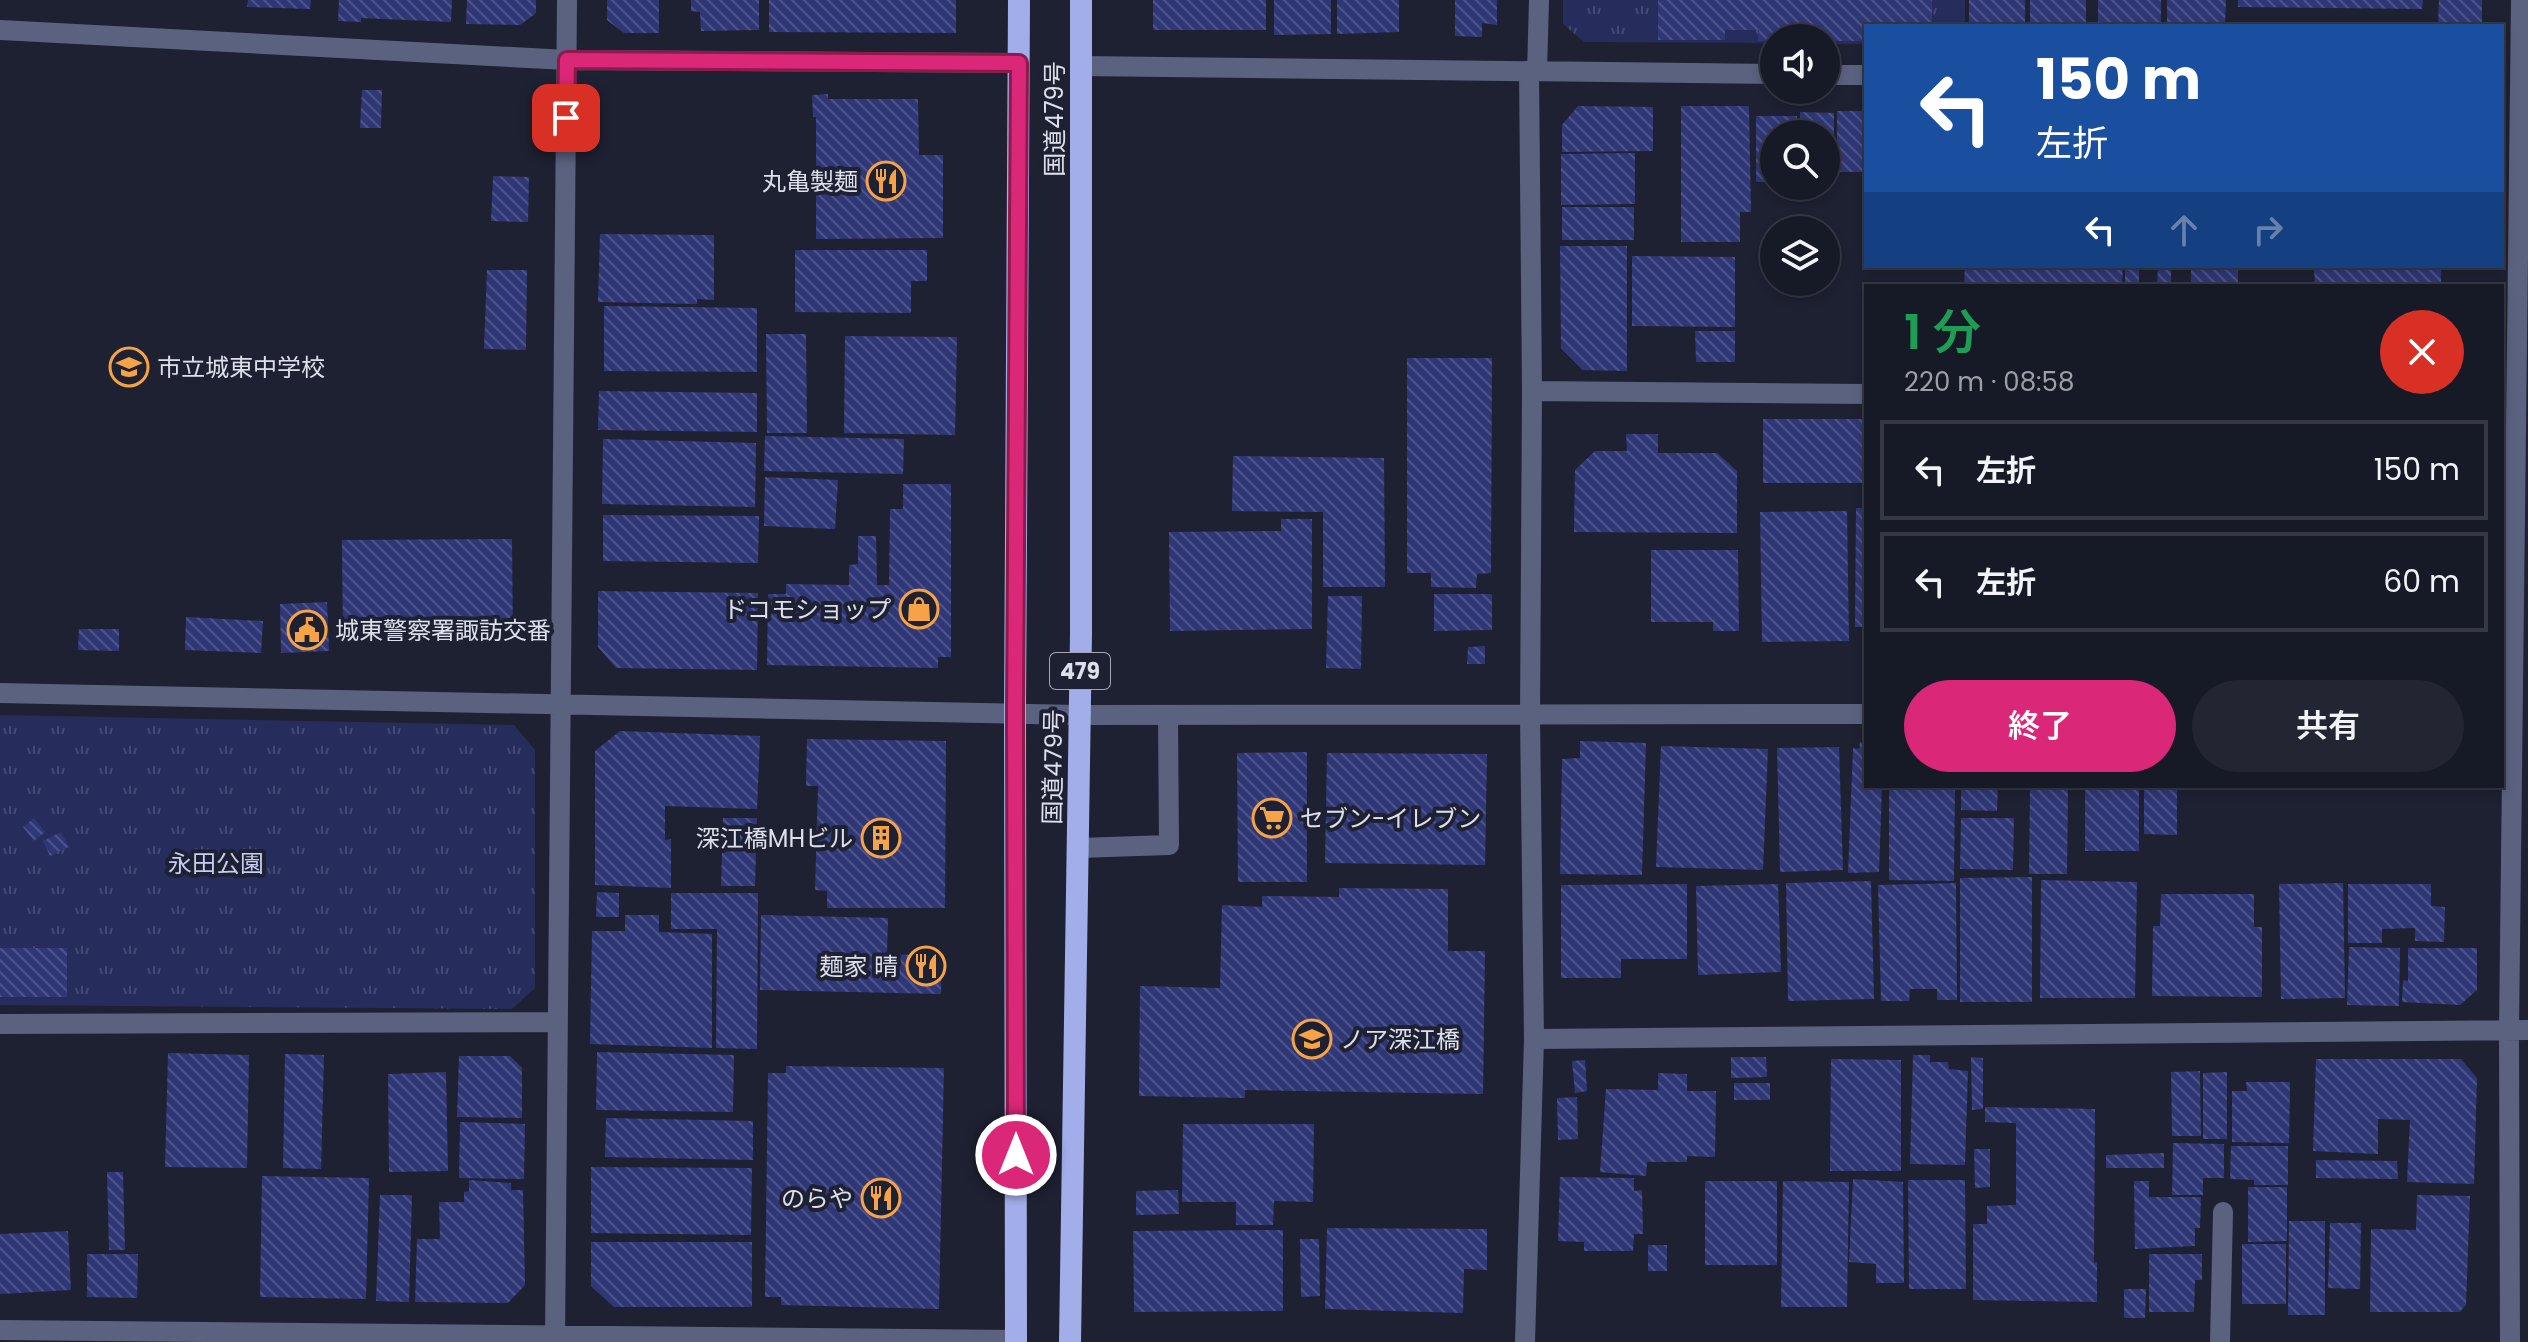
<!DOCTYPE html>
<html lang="ja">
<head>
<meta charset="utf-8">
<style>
	:root { --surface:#161926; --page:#232632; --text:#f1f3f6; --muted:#9ea0a7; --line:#353843; --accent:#db2777 }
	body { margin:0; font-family:Poppins,"Noto Sans JP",sans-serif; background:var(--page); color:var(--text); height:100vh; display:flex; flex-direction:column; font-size:30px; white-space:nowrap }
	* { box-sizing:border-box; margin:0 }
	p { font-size:26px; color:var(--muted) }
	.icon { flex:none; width:44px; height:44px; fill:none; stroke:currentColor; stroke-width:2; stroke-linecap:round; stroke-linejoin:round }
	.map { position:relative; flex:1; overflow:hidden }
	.details { position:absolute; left:1864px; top:284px; width:640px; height:504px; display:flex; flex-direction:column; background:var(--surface); border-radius:0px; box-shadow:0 4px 12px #0003,0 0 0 2px var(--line) }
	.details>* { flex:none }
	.hud { position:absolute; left:1864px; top:24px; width:640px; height:244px; border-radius:0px; box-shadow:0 4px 12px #0003,0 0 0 2px var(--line); background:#1a4fa0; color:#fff; overflow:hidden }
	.controls { position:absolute; left:1760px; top:24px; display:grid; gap:16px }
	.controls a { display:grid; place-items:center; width:80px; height:80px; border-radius:50%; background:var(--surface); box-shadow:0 4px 12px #0003,0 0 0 2px var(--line); font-size:40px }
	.pin { position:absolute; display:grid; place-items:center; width:68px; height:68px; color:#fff; margin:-34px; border-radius:16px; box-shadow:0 4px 12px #0006 }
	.me { position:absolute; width:88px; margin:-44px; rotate:0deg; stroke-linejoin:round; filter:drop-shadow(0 0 6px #0008) }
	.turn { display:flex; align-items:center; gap:28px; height:168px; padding:0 40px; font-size:36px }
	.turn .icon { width:104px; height:104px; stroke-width:2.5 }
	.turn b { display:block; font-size:56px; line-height:68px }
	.lanes { display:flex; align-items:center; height:76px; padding:0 40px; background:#0003; justify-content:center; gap:40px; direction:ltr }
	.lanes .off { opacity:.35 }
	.round { display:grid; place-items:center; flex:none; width:84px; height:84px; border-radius:42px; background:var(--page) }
	.overview { display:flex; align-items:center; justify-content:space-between; height:136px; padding:0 40px }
	h1 { font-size:48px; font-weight:600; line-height:60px; color:#1e9e55 }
	.button { display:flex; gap:16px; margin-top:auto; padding:16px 40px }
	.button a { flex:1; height:92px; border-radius:48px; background:var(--accent); color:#fff; font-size:32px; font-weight:600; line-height:92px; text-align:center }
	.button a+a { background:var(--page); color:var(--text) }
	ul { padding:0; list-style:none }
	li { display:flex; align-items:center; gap:24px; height:100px; margin:0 16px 12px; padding:0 24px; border:4px solid var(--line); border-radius:0px }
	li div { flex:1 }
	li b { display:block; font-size:30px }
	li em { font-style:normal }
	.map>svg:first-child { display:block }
	.park { fill:url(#park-tufts) }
	.building { fill:url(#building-back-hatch) }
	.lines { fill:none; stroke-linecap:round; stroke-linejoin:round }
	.service { stroke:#5b627f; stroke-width:20 }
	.minor { stroke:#5b627f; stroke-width:20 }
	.trunk { stroke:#a2aeea; stroke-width:22 }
	.route-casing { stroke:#8e194d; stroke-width:20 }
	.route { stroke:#db2777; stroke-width:14 }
	.labels { text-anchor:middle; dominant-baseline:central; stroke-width:8; stroke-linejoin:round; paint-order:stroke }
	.shield { fill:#1e2132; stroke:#a4a7b4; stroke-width:2 }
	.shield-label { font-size:22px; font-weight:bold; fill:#dde0ec }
	.street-label { font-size:24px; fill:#dde0ec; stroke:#1e2132 }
	.poi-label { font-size:24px; fill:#dde0ec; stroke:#1e2132; text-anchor:end }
	.park-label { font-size:24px; fill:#c4cdf3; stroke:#1e2132 }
</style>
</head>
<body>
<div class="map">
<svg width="2528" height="1342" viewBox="0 0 2528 1342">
	<defs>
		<pattern id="park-tufts" width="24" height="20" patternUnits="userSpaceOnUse" patternTransform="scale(2)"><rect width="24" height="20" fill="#262c5c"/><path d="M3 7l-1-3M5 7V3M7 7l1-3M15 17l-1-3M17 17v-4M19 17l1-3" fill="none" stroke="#454a74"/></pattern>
		<pattern id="building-back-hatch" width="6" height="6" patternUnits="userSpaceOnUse" patternTransform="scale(2)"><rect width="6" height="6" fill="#303776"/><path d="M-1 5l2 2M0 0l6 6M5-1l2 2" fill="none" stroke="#4e548a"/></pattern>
	</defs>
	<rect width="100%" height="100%" fill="#1e2132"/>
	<path class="park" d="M1563,0H1965V26H1866V44H1826V38H1774V43L1584,42L1563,24Z
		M0,715L514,725L535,750V988L512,1009L0,1005Z"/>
	<path class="building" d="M248,0H311L310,9L247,7Z
		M339,0H452L451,22L361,18V22L338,21Z
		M467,0H536V13L520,25L466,24Z
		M607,0H659V33H624L607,20Z
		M691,0H759V30L701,31L700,12L691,11Z
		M769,0H956V33L769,32Z
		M1153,0H1266V30H1153Z
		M1274,0H1331V34L1274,35Z
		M1337,0H1399V32L1337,34Z
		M1455,0H1497V25L1482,23V37L1455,36Z
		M1658,0H1932V26H1866V41H1826V38H1774V41H1758L1759,30H1725V40H1658Z
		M1969,0H2025V26H1969Z
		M2030,0H2086V26H2030Z
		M2098,0H2161V26H2098Z
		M2167,0H2226L2225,26H2167Z
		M2238,0H2423L2422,9L2238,7Z
		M2439,0H2482V25L2438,26Z
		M362,90H382L381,128H360Z
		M828,94V99H918L919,155H943V238L816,239V117H813L812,95Z
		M1578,106L1653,107V151L1562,152V125Z
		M1681,106H1749L1751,212H1740V242H1681Z
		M1837,111H1866V172H1837Z
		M1800,112L1834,113V181H1826V134H1800Z
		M1756,116H1797V134H1774V182H1756Z
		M1635,153V204L1561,205V154Z
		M493,176L529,177L528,222L491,221Z
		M1562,207H1634V240H1562Z
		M600,234L714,235V300L697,299V304L598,302Z
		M1560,246H1627V371L1583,370L1561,348Z
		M795,250H927V281H911V313L795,312Z
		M1632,256L1735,257V327L1632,326Z
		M1965,266H2123L2122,286H1964Z
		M2125,266H2139V286H2125Z
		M2158,266H2171V286H2157Z
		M2191,266H2238V286H2191Z
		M2335,266H2441V286H2315L2314,268L2335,269Z
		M487,270H527L526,350L484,349Z
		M604,306L757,308V372L604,371Z
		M1695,331H1735V362H1696Z
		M766,334H806L807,433H767Z
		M845,336L957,337L955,435L844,433Z
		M1407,358H1492L1491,573L1477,574L1476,588L1431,587V573H1407Z
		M599,391L757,393V432L598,430Z
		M1763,419H1866V483H1763Z
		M1626,434H1658V453H1717L1737,471V533L1574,532L1575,470L1595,451H1627Z
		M765,436L904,439L903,474L764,471Z
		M603,439L756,443L755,507L602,504Z
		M1233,456L1384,458L1385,587H1323V512L1232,511Z
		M765,477L838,480L835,529L764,526Z
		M903,484H951V657H938V668L767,665L768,594H786V584L849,585V565L858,564V536H876L877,585H889L890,509H903Z
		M1856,508H1866V627H1855Z
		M1847,511L1849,641L1762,642L1760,512Z
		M603,515L759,516L758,563L603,561Z
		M1281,519H1312V629L1170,631L1169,532L1281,531Z
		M512,539L513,640L343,642L342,540Z
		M1651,550H1738L1739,631H1713V622H1651Z
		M598,591L758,593L757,670L616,668L598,647Z
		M1434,594H1492V630L1434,631Z
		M1328,596H1362L1361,669L1326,668Z
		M327,602L329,651L281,653L280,604Z
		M186,617L263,621L261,653L185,650Z
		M79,629H119V651L78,650Z
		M1485,646V664H1467L1468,647Z
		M620,731L760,736L757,809L665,806V840L671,839V888L595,885V751Z
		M807,739L946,741L945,908H827V891L815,890L818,786H806Z
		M1580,741L1646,743L1642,875L1560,874L1562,759L1580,758Z
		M1860,742H1866V786H1882L1879,872L1848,873L1853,748L1859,749Z
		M1661,746L1768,749L1763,870L1656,867Z
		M1839,747L1843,870L1780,872L1777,748Z
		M1307,752V882H1238L1237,753Z
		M1327,753L1487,754L1485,865L1325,863Z
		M1889,786H1955L1954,881L1889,880Z
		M1961,786H1998L1997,811L1961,810Z
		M2030,786H2068L2067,874H2029Z
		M2080,786H2139V851H2085V789H2080Z
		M2144,786H2177V835L2144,834Z
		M34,818L45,832L34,841L23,827Z
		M723,818H757L755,886H721Z
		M1961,818H2014L2013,870L1960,869Z
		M61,832L69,847L50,856L43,841Z
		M2032,877V1002H1960V878Z
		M2041,880L2137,882L2135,998H2040Z
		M1871,881L1874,999L1788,1001L1786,883Z
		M1956,883L1957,1000H1937V989H1910L1909,1001H1881L1878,885Z
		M2343,883L2345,998L2281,999L2279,884Z
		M1687,884V959H1621V978H1561V885Z
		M1778,884L1781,972L1698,975L1696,886Z
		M2348,884H2431V906L2445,907L2444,942L2415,941V928L2382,929V943H2348Z
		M1339,888L1448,889V951H1485L1483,1094L1245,1090V1098L1139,1096L1140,986L1220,988L1222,905L1262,907V896L1339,897Z
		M597,892L619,893V917H596Z
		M671,893H758L757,1049L716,1048L717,929H671Z
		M2161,894H2254V927H2262V997L2152,996L2153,926H2160Z
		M625,915H659V932L712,934V1048L590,1044L592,931H625Z
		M761,915L888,918L887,954L942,956L941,994L760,990Z
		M2349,947L2400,948L2399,1006L2347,1005Z
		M0,948H67V997H0Z
		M2408,948H2477V990L2460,1005L2402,1002L2403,980L2408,981Z
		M597,1052L734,1055L733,1112L596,1110Z
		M168,1053L249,1055L247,1168L165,1167Z
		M285,1054L324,1055L321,1169L283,1168Z
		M1913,1055H1930V1062H1948L1949,1069L1968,1071L1965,1165L1910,1164Z
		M459,1056H510L522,1068V1118L457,1117Z
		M1731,1057H1766L1767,1077L1731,1078Z
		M1971,1057L1983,1058V1109L1972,1110Z
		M1831,1059L1901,1060V1171H1830Z
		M2316,1059H2461L2477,1078L2474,1184L2407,1182L2410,1120L2378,1119V1154L2313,1151Z
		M1585,1060L1587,1091L1575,1093L1572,1061Z
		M786,1066L944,1068L939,1309L781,1305V1297H765L768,1073H786Z
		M2200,1071L2201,1136H2172L2171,1072Z
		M446,1072L448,1171L389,1172L388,1074Z
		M2227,1072V1139H2203V1073Z
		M1658,1073L1687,1074V1091H1716L1715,1157L1687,1156V1162H1647L1646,1176L1600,1172L1606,1089L1658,1090Z
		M2246,1082H2290L2289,1143L2232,1142V1091H2247Z
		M1734,1083H1770V1100H1734Z
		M1577,1097L1578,1139L1558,1140L1557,1098Z
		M1985,1107L2095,1109L2094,1263L2097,1262V1302L1973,1300V1224H1987V1206L2016,1205V1123L1985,1122Z
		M606,1118L753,1121V1160L605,1157Z
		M460,1122L525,1124L524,1179L459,1178Z
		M1183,1124H1314L1313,1202L1274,1201L1273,1225H1236V1202H1182Z
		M2173,1143L2224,1144V1178H2203V1195H2172Z
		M2231,1146H2288V1185H2254V1180L2230,1179Z
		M1974,1149H1990V1187L1975,1188Z
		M2164,1153V1168H2106V1155Z
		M2316,1160L2397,1161L2398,1179L2316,1178Z
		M591,1167L752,1168L751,1235L591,1233Z
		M107,1172H123L125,1250H109Z
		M262,1176L369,1178L366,1299L260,1297Z
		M1560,1177L1634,1178V1191L1642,1190L1643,1234H1634L1633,1251H1584V1242L1558,1241Z
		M1853,1179L1903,1182L1904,1283H1876V1264L1849,1262Z
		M469,1180L511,1183V1190H523L525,1285L508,1303L415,1302L417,1239H440L439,1202H464V1192L469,1191Z
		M1908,1180H1965L1966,1289H1909Z
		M1705,1181H1777V1265H1705Z
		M1783,1181L1849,1182L1847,1307H1781Z
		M2134,1181H2149V1197H2201L2200,1228H2195V1246L2135,1249Z
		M2248,1187H2287V1241L2248,1242Z
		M1178,1190L1179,1214L1136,1215V1191Z
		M380,1195H412L409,1302L376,1301Z
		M2417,1195L2470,1196L2466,1305L2460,1312H2370L2371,1229L2416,1230Z
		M2289,1221H2325V1315H2288Z
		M2330,1223H2361L2360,1289L2328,1288Z
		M1327,1228L1487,1229V1270L1464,1269L1463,1313L1325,1309Z
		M1283,1230V1311L1134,1312L1133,1231Z
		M68,1231L71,1290L0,1294V1234Z
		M1300,1239H1319L1320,1296L1301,1297Z
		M591,1242H752V1307H614L591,1286Z
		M2242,1244H2286V1304H2242Z
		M1648,1245H1667V1271H1648Z
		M87,1254H138L137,1298L87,1297Z
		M2149,1254H2202V1280H2195L2194,1312H2149Z
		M2124,1289H2146L2145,1318H2124Z"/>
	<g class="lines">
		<path class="service" d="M1078,848L1169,845L1168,715"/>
		<path class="minor" d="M0,30L567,60L1019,63
			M1080,66L1774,74
			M1537,72L1539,0
			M1826,75H1866
			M1532,391L1866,394
			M0,693L1080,715L1866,714
			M0,1024L558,1022
			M1534,1039L2528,1030
			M0,1330L1016,1340
			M555,1342L567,0
			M1525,1342L1534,1039L1530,716L1532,391L1529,71
			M2220,1342L2223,1212
			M2510,1342L2509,1030L2521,0"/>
		<path class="trunk" d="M1016,1342L1015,713L1019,0
			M1070,1342L1081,634V0"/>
	</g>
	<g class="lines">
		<defs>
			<path id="route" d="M566,118L567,60L1019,63L1015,713L1016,1155"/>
		</defs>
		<use href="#route" class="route-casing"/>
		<use href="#route" class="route"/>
	</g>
	<defs>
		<symbol id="restaurant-ring" viewBox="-11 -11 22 22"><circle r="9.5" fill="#1e2132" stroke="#f6a246" stroke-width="1.5"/><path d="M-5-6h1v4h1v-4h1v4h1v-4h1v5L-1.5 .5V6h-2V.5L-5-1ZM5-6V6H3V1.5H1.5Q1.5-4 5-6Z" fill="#f6a246"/></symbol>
		<symbol id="school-ring" viewBox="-11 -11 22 22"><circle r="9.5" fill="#1e2132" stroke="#f6a246" stroke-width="1.5"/><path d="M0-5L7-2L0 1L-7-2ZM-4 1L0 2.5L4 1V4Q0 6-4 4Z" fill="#f6a246"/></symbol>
		<symbol id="shop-ring" viewBox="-11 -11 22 22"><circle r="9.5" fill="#1e2132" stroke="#f6a246" stroke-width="1.5"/><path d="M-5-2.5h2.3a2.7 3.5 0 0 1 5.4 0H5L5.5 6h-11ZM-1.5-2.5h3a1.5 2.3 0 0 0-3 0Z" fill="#f6a246"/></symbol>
		<symbol id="civic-ring" viewBox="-11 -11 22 22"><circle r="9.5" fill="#1e2132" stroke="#f6a246" stroke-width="1.5"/><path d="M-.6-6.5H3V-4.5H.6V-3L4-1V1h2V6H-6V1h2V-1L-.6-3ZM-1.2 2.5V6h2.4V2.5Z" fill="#f6a246"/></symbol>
		<symbol id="supermarket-ring" viewBox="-11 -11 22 22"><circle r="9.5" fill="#1e2132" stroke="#f6a246" stroke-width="1.5"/><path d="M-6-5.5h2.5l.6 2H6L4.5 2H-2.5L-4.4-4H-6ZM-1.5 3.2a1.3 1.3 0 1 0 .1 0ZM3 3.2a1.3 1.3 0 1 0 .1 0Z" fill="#f6a246"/></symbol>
		<symbol id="building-ring" viewBox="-11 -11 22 22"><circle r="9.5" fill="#1e2132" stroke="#f6a246" stroke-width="1.5"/><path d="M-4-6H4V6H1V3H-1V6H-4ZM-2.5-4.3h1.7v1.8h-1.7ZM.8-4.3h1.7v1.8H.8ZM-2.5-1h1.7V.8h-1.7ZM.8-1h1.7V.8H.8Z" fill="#f6a246"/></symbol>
	</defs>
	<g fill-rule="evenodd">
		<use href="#restaurant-ring" x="864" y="159" width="44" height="44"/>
		<use href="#school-ring" x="107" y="345" width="44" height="44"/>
		<use href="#shop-ring" x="897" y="587" width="44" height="44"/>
		<use href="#civic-ring" x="285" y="608" width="44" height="44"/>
		<use href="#supermarket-ring" x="1250" y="796" width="44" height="44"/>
		<use href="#building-ring" x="859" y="816" width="44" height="44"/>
		<use href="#restaurant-ring" x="904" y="944" width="44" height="44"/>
		<use href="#school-ring" x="1290" y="1017" width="44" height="44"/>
		<use href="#restaurant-ring" x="859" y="1176" width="44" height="44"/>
	</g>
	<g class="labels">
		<rect class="shield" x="1050" y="653" width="60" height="36" rx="6"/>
		<g class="shield-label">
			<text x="1080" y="671">479</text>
		</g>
		<g class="street-label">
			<text transform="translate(1054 119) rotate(-90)">国道479号</text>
			<text transform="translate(1053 767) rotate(-89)">国道479号</text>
		</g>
		<g class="poi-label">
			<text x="858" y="181">丸亀製麺</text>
			<text x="157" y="367" text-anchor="start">市立城東中学校</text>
			<text x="891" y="609">ドコモショップ</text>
			<text x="335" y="630" text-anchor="start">城東警察署諏訪交番</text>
			<text x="1300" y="818" text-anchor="start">セブン-イレブン</text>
			<text x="853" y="838">深江橋MHビル</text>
			<text x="898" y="966">麺家 晴</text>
			<text x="1340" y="1039" text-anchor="start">ノア深江橋</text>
			<text x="853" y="1198">のらや</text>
		</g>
		<g class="park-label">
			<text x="216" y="863">永田公園</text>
		</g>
	</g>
</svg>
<div class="controls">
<a><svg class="icon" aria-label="sound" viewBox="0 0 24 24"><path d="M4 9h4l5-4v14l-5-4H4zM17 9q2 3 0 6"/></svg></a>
<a><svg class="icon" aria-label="search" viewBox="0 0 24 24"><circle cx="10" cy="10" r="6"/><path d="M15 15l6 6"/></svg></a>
<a><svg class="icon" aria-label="layers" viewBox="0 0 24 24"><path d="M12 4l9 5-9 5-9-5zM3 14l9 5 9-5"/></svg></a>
</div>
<div class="pin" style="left:566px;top:118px;background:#d93025"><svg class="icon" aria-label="arrive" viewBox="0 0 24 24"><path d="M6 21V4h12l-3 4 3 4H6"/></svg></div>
<svg class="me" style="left:1016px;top:1155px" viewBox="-20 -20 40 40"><circle r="17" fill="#db2777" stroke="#fff" stroke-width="3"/><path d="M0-11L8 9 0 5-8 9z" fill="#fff"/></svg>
<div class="hud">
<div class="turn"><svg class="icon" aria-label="left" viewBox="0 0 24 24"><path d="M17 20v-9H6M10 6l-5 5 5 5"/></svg><div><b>150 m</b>左折</div></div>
<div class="lanes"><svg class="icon" aria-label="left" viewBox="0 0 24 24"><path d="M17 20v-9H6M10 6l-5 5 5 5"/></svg><svg class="icon off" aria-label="ahead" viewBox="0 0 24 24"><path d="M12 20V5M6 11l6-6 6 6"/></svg><svg class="icon off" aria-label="right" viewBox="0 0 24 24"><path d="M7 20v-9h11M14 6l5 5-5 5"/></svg></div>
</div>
<section class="details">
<div class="overview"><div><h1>1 分</h1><p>220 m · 08:58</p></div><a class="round" style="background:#d93025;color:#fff"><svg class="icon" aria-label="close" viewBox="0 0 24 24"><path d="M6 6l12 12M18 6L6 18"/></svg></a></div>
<ul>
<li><svg class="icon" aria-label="left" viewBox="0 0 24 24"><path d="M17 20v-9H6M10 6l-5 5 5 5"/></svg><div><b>左折</b></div><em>150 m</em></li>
<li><svg class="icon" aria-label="left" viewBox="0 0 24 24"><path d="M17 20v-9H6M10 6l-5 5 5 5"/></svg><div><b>左折</b></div><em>60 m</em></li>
</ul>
<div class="button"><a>終了</a><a>共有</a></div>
</section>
</div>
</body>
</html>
